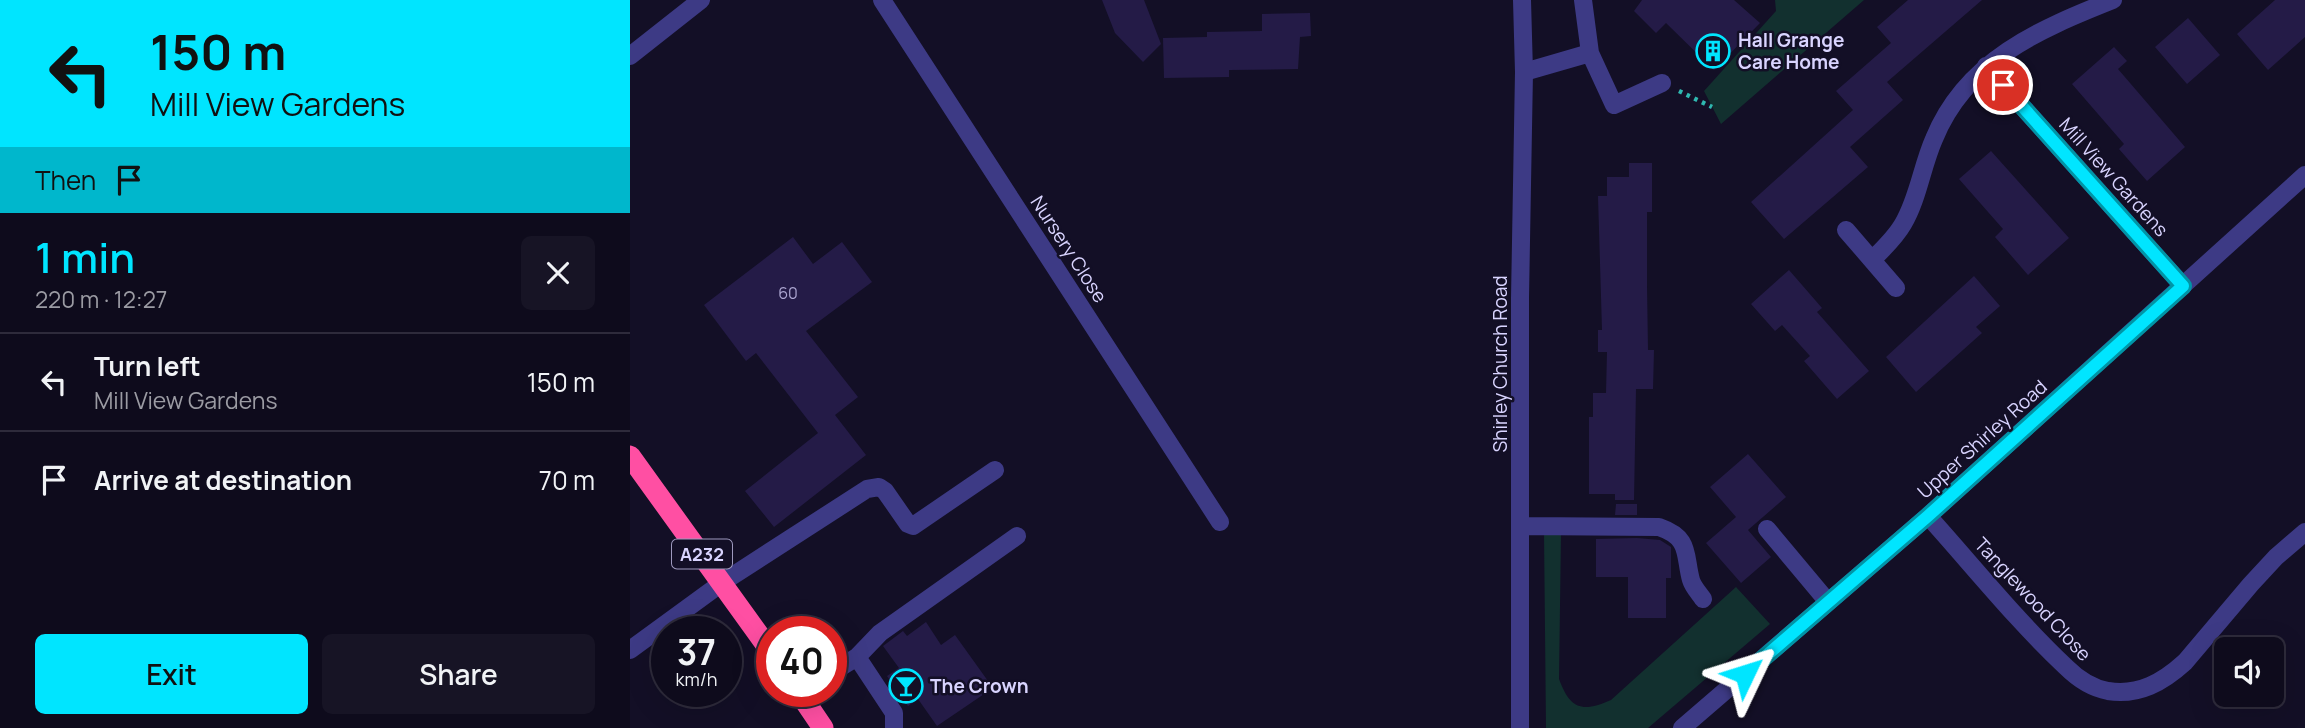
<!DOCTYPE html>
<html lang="en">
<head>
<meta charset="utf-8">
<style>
	:root { --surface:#0e0b1c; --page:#171425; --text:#f1f3f6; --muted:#9b9ba3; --line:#2e2b3b; --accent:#00e5ff }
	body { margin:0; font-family:Manrope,sans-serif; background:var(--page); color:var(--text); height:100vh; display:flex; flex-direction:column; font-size:26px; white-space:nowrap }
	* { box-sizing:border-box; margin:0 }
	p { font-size:23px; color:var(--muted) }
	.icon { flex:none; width:38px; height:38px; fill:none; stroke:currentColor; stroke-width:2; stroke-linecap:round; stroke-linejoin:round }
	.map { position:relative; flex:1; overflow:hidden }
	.drawer { display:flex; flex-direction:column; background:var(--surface); width:630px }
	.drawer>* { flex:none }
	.hud { background:#00e5ff; color:#111; overflow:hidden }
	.tools { position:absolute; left:1584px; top:637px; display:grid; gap:14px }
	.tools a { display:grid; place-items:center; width:70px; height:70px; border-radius:10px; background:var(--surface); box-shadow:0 7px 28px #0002,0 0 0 2px var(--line); font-size:35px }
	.speed { position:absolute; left:21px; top:616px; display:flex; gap:14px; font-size:35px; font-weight:700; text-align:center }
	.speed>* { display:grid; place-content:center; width:91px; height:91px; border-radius:50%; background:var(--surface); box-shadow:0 7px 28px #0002,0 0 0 2px var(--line); line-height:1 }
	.speed small { font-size:18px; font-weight:400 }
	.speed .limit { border:10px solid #d22; background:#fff; color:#111 }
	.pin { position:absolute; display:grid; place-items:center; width:60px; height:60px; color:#fff; margin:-30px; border:4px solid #fff; border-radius:50%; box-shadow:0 2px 7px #0007 }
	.me { position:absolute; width:77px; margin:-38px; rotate:49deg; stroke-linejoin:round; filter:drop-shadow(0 0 5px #0008) }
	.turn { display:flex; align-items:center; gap:24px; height:147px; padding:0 35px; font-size:32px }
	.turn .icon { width:91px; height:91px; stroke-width:2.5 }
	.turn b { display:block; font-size:49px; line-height:60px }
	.then { display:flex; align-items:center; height:66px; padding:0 35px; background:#0003; gap:14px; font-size:26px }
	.round { display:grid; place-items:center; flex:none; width:74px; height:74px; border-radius:10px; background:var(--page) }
	.headline { display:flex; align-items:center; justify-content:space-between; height:119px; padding:0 35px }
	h1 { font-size:42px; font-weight:600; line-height:52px; color:var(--accent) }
	.primary-button { display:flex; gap:14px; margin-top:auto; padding:14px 35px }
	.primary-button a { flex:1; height:80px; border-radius:10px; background:var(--accent); color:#111; font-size:28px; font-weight:600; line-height:80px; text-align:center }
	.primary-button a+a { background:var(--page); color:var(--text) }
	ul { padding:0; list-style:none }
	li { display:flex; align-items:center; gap:21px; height:98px; padding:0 35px; border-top:2px solid var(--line) }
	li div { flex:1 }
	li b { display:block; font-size:26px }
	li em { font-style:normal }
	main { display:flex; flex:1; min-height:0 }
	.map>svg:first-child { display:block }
	.green { fill:#12302f }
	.building { fill:#241b47 }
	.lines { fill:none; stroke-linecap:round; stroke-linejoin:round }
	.path { stroke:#2fb8b0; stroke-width:4.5; stroke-dasharray:3.5 5; stroke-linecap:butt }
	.minor { stroke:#3d3a85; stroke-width:18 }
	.highway { stroke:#ff4fa3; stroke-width:21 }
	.route-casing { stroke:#0095a6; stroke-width:18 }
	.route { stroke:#00e5ff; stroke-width:12 }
	.labels { text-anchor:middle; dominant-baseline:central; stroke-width:5; stroke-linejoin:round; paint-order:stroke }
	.number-label { font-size:16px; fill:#aca6d1 }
	.shield { fill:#130f26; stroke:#9e99be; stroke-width:2 }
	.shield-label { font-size:18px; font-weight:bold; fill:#d9d4ff }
	.poi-label { font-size:19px; font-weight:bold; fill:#d9d4ff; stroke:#130f26; text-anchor:start }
	.street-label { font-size:19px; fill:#d9d4ff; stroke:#130f26 }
</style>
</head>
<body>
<main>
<section class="drawer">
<div class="hud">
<div class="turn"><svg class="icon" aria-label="left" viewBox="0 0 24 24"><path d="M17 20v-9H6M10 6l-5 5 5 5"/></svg><div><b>150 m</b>Mill View Gardens</div></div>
<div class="then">Then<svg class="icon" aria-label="arrive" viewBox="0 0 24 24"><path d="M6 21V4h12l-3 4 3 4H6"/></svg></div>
</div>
<div class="headline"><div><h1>1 min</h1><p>220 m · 12:27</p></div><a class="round"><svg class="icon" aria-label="close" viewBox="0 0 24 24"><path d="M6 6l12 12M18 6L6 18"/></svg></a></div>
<ul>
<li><svg class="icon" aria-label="left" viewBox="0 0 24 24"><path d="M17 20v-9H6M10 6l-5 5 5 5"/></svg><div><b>Turn left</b><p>Mill View Gardens</p></div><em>150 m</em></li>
<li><svg class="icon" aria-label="arrive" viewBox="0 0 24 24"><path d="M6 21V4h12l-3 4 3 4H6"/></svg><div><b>Arrive at destination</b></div><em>70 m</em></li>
</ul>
<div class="primary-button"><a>Exit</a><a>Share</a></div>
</section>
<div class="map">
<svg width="1675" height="728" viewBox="0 0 1675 728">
	<rect width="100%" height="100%" fill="#130f26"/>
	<path class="green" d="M1145,0H1234L1091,124L1074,91L1146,11Z
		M914,533H931L929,679C940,709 952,713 981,700L1106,587L1140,624L1018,728H916Z"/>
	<path class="building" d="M472,0H514L531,44L513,62L485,33Z
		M1012,0H1104L1130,23L1084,70L1036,23L1026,33L1004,11Z
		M1278,0H1352L1257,82L1273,100L1220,147L1238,167L1154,239L1121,202L1223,110L1206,91L1261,43L1247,27Z
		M1645,0H1675V37L1638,70L1607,34Z
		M680,13L681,36L670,37L668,69L599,70V77L534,78L533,38L577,37V32L632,31V14Z
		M1558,18L1590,55L1557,84L1525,47Z
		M1484,47L1497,61L1488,69L1555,147L1517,181L1489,149L1494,144L1442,84Z
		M1361,151L1439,238L1398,275L1365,237L1373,229L1329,179Z
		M999,163H1022V212H1017V286L1018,350H1024L1023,389H1006L1004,500H985V494H959V417H963V393H976L977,352H968V330H972L968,196H977V177H999Z
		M163,237L183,264L212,242L242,282L176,331L228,397L205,415L236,455L144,527L115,491L188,433L126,353L116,361L74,305Z
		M1159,270L1192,308L1187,312L1239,371L1207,399L1174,361L1180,356L1152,325L1145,331L1121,304Z
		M1344,276L1370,306L1346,327L1352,333L1286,392L1256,357Z
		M1118,454L1156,497L1118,530L1141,557L1111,583L1076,543L1106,517L1080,487Z
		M986,504H1007V515H985Z
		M1007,538L1030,540L1041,547V578H1036V618H998V577H966V539Z
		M296,622L311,645L325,635L363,688L307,726L288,699L278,706L257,676L269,668L253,646L273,631L277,636Z"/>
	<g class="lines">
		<path class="path" d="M1049,91L1082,107"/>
		<path class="minor" d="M252,0L590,522
			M960,53L984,105L1032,83
			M0,56L71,0
			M1356,66L1553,286
			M894,72L960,53L953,0
			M1216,230L1266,288
			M1242,260C1253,249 1265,238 1273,224C1288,199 1292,166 1304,139C1336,60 1410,29 1483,0
			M1298,516C1343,566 1387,621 1436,667C1447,678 1462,688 1478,691C1509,696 1533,682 1555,662L1621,584L1646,557L1675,532
			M891,526L1029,527C1061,538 1054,554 1061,580C1063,587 1069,593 1073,599
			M1137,529L1198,602
			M0,650L93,582L237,489L249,487L255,491L278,524L283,526L365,470
			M201,673L227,657
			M264,728V713L227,657L250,633L387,536
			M890,728V298L894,72L892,0
			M1052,728L1298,516L1675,175"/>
		<path class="highway" d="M0,456L142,653
			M168,691L193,728"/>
	</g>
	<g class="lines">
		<defs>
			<path id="route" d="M1115,674L1298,516L1553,286L1373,85"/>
		</defs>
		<use href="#route" class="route-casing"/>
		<use href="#route" class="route"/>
	</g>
	<defs>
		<symbol id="building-ring" viewBox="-11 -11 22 22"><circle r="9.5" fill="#130f26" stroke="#00e5ff" stroke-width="1.5"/><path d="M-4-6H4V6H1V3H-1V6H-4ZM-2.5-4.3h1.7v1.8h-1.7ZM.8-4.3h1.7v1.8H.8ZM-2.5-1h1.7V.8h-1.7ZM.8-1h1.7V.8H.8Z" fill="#00e5ff"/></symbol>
		<symbol id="bar-ring" viewBox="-11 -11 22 22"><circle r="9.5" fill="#130f26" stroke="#00e5ff" stroke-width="1.5"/><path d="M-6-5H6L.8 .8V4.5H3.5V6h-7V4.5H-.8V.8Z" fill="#00e5ff"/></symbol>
	</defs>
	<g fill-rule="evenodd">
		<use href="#building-ring" x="1064" y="32" width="38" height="38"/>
		<use href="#bar-ring" x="257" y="667" width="38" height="38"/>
	</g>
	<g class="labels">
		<g class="number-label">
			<text x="158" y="293">60</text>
		</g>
		<rect class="shield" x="42" y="539.5" width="60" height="29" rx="5"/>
		<g class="shield-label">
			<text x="72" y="554">A232</text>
		</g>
		<g class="poi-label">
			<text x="1108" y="40">Hall Grange<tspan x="1108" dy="22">Care Home</tspan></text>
			<text x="300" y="686">The Crown</text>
		</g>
		<g class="street-label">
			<text transform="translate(1484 177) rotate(48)">Mill View Gardens</text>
			<text transform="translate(439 249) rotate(57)">Nursery Close</text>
			<text transform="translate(870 364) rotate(-90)">Shirley Church Road</text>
			<text transform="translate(1352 439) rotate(-42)">Upper Shirley Road</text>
			<text transform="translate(1403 599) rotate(47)">Tanglewood Close</text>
		</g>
	</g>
</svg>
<div class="tools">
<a><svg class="icon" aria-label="sound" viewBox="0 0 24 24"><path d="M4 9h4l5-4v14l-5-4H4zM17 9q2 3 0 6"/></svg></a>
</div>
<div class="speed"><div>37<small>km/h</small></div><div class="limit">40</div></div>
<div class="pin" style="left:1373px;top:85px;background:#d93025"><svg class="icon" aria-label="arrive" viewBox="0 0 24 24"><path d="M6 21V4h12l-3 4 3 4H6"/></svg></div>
<svg class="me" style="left:1115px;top:674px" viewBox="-20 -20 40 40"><path d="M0-17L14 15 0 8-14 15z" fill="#00e5ff" stroke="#fff" stroke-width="4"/></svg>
</div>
</main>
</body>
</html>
